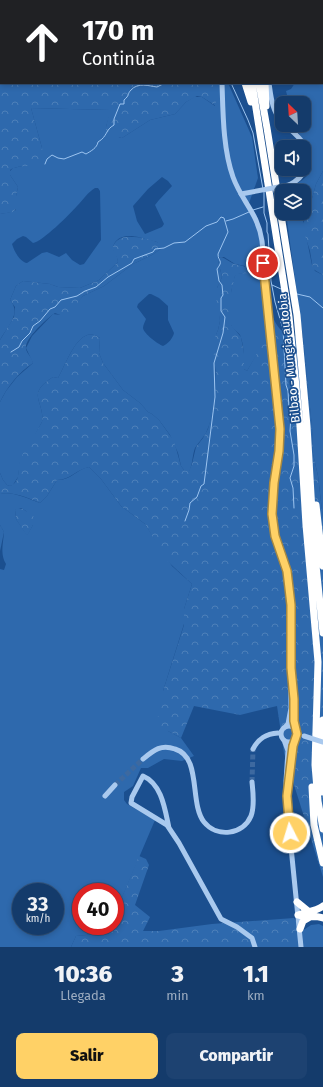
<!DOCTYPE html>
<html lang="es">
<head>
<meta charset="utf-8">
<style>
	:root { --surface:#143b6b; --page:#1d4271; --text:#f1f3f6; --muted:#9dadc1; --line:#33557e; --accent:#ffd166 }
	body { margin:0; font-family:"Fira Sans",sans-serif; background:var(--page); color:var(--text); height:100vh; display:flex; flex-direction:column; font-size:15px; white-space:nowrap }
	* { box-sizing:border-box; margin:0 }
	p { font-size:13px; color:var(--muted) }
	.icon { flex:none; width:22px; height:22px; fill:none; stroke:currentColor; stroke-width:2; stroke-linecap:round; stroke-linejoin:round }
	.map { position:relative; height:947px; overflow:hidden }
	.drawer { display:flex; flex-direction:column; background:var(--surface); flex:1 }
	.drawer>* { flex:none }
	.top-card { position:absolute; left:0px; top:0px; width:323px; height:84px; box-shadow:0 2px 6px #0003,0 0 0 1px var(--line); background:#202124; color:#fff; overflow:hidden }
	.needle { width:26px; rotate:335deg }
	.controls { position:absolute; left:275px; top:96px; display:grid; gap:8px }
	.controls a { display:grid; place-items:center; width:36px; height:36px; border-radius:8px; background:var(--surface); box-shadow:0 2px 6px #0003,0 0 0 1px var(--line); font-size:20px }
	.speed { position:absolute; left:12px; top:883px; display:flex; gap:8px; font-size:20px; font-weight:700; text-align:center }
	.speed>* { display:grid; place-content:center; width:52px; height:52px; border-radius:50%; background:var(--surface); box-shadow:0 2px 6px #0003,0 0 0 1px var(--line); line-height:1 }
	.speed small { font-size:10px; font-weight:400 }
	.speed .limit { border:6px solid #d22; background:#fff; color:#111 }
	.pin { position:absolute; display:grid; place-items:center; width:34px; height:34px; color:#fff; margin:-17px; border:2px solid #fff; border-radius:50%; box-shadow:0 1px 4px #0007 }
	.me { position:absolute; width:44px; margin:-22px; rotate:355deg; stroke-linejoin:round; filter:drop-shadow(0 0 3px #0008) }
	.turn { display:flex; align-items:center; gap:14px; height:84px; padding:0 16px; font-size:18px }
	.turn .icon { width:52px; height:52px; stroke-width:2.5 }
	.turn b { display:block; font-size:28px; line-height:34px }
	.eta { display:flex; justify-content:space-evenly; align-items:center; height:68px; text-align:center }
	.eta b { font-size:24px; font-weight:800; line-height:28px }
	.action { display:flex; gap:8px; margin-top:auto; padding:8px 16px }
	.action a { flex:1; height:46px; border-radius:8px; background:var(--accent); color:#111; font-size:16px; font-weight:800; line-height:46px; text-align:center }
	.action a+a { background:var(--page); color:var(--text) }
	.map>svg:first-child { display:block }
	.green { fill:#2e69ad; fill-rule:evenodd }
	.forest { fill:url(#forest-crowns) }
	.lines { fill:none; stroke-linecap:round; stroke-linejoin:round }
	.stream { stroke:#9cc4f0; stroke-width:1 }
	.minor-tunnel { stroke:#3d69a0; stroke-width:5; stroke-dasharray:5 2.5; stroke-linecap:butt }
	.minor { stroke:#a9c9ee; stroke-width:5 }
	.highway { stroke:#fff; stroke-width:7 }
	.minor-bridge { stroke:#a9c9ee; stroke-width:5 }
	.route-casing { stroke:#a68842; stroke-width:10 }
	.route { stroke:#ffd166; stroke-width:7 }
	.labels { text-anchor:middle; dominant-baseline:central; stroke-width:3.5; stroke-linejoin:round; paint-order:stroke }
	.street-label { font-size:12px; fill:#fff; stroke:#1b4f8f }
</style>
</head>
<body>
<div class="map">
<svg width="323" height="947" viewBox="0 0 323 947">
	<defs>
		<pattern id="forest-crowns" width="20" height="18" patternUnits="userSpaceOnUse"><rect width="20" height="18" fill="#2e69ad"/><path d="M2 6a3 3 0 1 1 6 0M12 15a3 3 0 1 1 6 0" fill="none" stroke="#4d80b9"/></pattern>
	</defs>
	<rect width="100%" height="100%" fill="#1b4f8f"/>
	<path class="green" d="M276,0H323V171L316,184L310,206L303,221L312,265L315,271L323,275V519L318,476L313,454L312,427L303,338L286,213H304V191L282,190C293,187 306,180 312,169L310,152L294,125H304V103H289L286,91L291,89L295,83H322V1H276Z
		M215,83H228L252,137L258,178L248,206L256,214L258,219L273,328L247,371L244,369C244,359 244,344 240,335C237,331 232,329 230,323C228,313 231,282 236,274L245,273V266L235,264L224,257H219L218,260L222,277L217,288L220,321L218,330L216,335L215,370C218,384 213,420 206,433C203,438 198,443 195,448C192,456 193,464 189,472L184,470L181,466L178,453L170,435L159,420L152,414L148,412L140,403L123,390L103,363L99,353L100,338C79,322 66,365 58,378L53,377C25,395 45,401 42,422L20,462L18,477L13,485L10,486L7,485L3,480L0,473V402L6,391L17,377L33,363L26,348L32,336L53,314L62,315L76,304L83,296L104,286L133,264L152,255L162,248C160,246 160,244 158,243C156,241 152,241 149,240C139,237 121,231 114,244C111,251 118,255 118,262L99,280L80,288L58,287L50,284L23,281L16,286L10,300C22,314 7,327 0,340V214L11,212L16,210V196L18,187L10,175V171L13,168L27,165L42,148L31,108L111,110L106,127L120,138H122L150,120L175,114L186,102L194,97H202L215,106ZM162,177L168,181L172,186L159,200L155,205L164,224L162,227L145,234L137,221L133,206L148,189ZM95,188H98L100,191L101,240L84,264L80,265L72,260L66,253L59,257L47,252L42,253L27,263C20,262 14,251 12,244L17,239L23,236L26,237L33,243C42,242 70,214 77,206C83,200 88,192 95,188ZM149,294H151L159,298L168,306V320L174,333C173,338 168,344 163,346C158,344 144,334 143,328C143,325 145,322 146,319L137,307L138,304Z
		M89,467L101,479L121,506L145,524L172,566L192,584L184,609V624L163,691L168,731L181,738L194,756L182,761L164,759L148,768H141L133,786L124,792V800L127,804L155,820L115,914V892H81V926H110L107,933L76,936L71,947H0V569L4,570L6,564C0,554 3,545 4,532L0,525V494C13,491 28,499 40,503L47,496L57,480C70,481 77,469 89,467ZM21,508L26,511L33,525L27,535L16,519L15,510ZM21,892H55V926H21Z
		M319,924L323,926V947H303L302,931L311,925Z"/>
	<path class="forest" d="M0,0H215L1,1V83H215L216,106L202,97L197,96L186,102L175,114L150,120L122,138L109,136L106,133V127L110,110L31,108L42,148L44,160C38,169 20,163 10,170V175L18,187L16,196L17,208L13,212L0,214Z
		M323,171V275L313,269L310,251L302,226L310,206L316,184Z
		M125,237C136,236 152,239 161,244L162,248L152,255L133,264L104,286L83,296L69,314L63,316L55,313L52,315C45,321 24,339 26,349C27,354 32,357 33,363C19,372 7,387 0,402V340L14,317L15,307L10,300L16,286L23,281L50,284L58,287L80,288L99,280L118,262C118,257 114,255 113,250C112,243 119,238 125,237Z
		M220,257C226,258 229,262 235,264C241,266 245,265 249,270L248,273L238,274L235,276L231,292V325L241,337L244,354V369L247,371L270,330L271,314C280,332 283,335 303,338L312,427L313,454L318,476L323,519V877L284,753L277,706L240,715L194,706L181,738L168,731L156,726L163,691L184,625V609L192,584L162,556L154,539L145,524L121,506L101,479L89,467C77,469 70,480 57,480L47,496L40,503C28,498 13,491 0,494V473L3,480L7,485L10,486C20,482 18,472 19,464C22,451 35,435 42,422C45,401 25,395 53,377L58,378C66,365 79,322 100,338L99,353L103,363L123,390L140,403L148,412L152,414L159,420L174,441L181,466L184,470L189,471L192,464L196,447L203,438L208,429L214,405L216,375L213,346L215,337L218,330L220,321L216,297L217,288L222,277L218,260Z
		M17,508L23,509L34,517L33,525L27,536L16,519L15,510Z
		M0,525L4,532L0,551Z
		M139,856L146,859L149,865L135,905L150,917L143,931H159L212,924L294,918L302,931L303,947H71L76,936L107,933L110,926H115V914Z"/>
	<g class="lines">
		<path class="stream" d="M232,1V0
			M231,83L248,120L253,133L263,189
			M45,164L47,159L52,155L58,158L64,159L82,152L86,154C91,151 97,148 98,142C108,136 105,130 114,125V119L120,104H124V100C130,95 127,94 131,90C138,82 149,86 157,87L165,83
			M264,192V213L267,223V232L268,234L271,281L275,302L283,329L286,385L288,391L289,409L291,416L290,431L294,455V466L290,478L293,488L294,508
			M253,210L263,207
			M226,221L233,219L249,212
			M272,285L281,289
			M297,294L310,297L323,308
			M11,352L19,347L22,341L30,333L33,326L40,321L50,309L55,307L61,300L77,296L85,291L96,287L108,277L132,263L134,259L153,252L155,249L164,248L174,243L185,242L206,226L217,222L221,217L224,218L228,232L218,254C218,262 224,260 217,269L219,281L222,285L223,295L221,298V311L225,317L223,333L214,363L215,397L204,484L201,486L197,497L190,503L189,510L185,521"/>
		<path class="minor-tunnel" d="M252,782L253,749
			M115,785L143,759"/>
		<path class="minor" d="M227,1L228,0
			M262,1V0
			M222,83C223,113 223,149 233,177C242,202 258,213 262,241L280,429C279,440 280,450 278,460C275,479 271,497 272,517C273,541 287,563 289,587C294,627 290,668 291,708L288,724L284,728
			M269,83C271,97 272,111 282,122
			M285,125C292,131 301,138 305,146C313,162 304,178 289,185
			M294,687L295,729
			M281 734a8 8 0 1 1 16 0a8 8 0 1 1-16 0Z
			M284,740L288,751L286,781L287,807L301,947
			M253,749C259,738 266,734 278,733
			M143,759C154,750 161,744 175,749C202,757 189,803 204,822C217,838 243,835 251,816C255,806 253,792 252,782
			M289,779L293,745L294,740
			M105,796L115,785
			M169,828C165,810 162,784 143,776L132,797L131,803L167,825L179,843L221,919L237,927L252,938L255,947"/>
		<path class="highway" d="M240,0V1
			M247,0V1
			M245,83L251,102
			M252,83L289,317L300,426L306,525L318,662L315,765L318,801L323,829
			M259,83L267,128L297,315L307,426L314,546L323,633
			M265,83L266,106
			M316,505L323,566
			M323,720L321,747L323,792
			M312,787L314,825L323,863
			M297,902L308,911
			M298,915C306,912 316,911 323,906
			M298,915C307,918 315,915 323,918
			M300,929L303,921L310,917"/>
		<path class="minor-bridge" d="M241,194L289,185
			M304,736L323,742"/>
	</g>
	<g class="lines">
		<defs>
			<path id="route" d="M263,263L280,429L279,451L274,483L272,514L275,536L287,571L291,605V668L294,699V721L297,734L293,746L287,796L290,833"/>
		</defs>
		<use href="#route" class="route-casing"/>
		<use href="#route" class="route"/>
	</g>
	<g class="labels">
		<g class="street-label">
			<text transform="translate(289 358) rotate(-96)">Bilbao - Mungia autobia</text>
		</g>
	</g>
</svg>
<div class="controls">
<a><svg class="needle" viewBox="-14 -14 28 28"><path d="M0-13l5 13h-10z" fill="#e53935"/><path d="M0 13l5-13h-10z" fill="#9dadc1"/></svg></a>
<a><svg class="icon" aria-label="sound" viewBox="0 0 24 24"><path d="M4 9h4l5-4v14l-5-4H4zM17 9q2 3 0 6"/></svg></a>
<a><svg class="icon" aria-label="layers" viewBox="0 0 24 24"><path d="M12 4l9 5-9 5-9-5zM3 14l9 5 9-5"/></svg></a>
</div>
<div class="speed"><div>33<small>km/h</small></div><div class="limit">40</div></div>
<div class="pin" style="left:263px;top:263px;background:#d93025"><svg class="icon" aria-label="arrive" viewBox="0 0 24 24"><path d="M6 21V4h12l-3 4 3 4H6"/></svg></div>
<svg class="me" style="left:290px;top:833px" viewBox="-20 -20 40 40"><circle r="17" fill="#ffd166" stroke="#fff" stroke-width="3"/><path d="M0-11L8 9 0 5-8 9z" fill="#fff"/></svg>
<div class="top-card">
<div class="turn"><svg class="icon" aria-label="ahead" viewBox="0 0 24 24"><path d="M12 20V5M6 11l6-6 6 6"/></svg><div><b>170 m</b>Continúa</div></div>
</div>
</div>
<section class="drawer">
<div class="eta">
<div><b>10:36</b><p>Llegada</p></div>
<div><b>3</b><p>min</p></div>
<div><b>1.1</b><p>km</p></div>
</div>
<div class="action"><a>Salir</a><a>Compartir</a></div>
</section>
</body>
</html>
